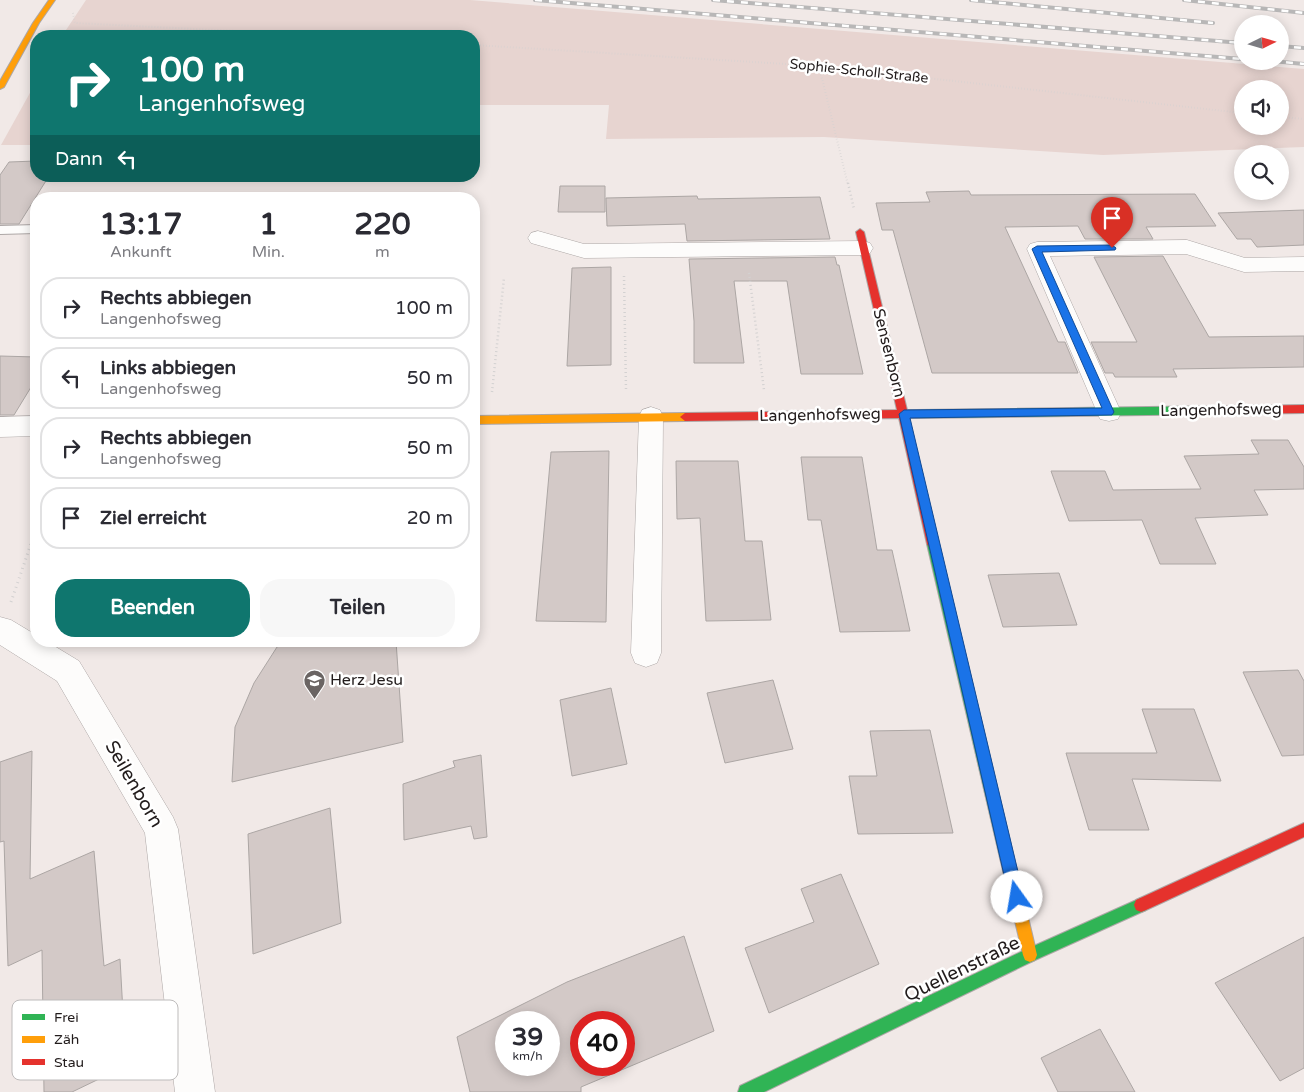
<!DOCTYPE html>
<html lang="de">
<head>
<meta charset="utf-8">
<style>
	:root { --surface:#fff; --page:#f7f7f7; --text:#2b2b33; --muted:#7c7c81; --line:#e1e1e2; --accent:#0f766e }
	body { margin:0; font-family:"Varela Round",sans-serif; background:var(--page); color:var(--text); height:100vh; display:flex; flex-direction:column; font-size:19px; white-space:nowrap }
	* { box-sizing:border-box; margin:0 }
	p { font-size:16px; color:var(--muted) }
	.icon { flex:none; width:28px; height:28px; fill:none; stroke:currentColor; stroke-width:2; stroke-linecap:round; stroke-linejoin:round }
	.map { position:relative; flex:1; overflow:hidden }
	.sheet { position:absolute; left:30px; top:192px; width:450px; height:455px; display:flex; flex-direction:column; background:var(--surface); border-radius:20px; box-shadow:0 2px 12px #0003 }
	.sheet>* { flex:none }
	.banner { position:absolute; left:30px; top:30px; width:450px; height:152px; border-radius:20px; box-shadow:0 2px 12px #0003; background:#0f766e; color:#fff; overflow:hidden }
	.needle { width:32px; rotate:85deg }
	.fabs { position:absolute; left:1234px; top:15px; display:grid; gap:10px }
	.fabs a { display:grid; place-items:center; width:55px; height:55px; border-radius:50%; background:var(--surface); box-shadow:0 2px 12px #0003; font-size:25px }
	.speed { position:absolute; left:495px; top:1011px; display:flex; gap:10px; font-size:25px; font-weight:700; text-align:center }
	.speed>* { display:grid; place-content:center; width:65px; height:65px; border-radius:50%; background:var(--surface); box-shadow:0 2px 12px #0003; line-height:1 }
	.speed small { font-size:12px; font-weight:400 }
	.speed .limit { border:8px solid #d22; background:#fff; color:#111 }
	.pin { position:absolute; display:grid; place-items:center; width:42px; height:42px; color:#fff; margin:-51px -21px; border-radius:50% 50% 50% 0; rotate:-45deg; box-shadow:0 0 5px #0007 }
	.pin .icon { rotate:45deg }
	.me { position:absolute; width:55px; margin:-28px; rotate:347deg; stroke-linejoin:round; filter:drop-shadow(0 0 4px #0008) }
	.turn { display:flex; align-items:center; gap:18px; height:105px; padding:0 25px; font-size:22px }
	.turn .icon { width:65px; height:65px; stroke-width:2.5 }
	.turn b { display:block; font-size:35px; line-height:42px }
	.then { display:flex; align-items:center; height:48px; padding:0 25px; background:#0003; gap:10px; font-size:19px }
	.eta { display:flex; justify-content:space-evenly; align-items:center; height:85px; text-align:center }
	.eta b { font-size:30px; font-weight:700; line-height:35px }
	.button { display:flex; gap:10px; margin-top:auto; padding:10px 25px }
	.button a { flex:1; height:58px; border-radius:20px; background:var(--accent); color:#fff; font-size:20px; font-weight:700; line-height:58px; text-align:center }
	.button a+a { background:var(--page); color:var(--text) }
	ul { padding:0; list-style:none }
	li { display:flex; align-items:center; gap:15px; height:62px; margin:0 10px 8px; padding:0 15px; border:2px solid var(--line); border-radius:20px }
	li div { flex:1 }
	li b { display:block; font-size:19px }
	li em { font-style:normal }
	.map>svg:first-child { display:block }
	.green { fill:#e7d4d0; fill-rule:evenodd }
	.building { fill:#d3c9c7; stroke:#aca6a4; fill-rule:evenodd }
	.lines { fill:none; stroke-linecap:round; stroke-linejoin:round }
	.lane-casing { stroke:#ada7a6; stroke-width:2 }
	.street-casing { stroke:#ada7a6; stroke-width:1 }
	.fast-casing { stroke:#ada7a6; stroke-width:2 }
	.slow-casing { stroke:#ada7a6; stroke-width:2 }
	.jam-casing { stroke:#ada7a6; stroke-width:2 }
	.path-far2 { stroke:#d3d1d1; stroke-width:2; stroke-dasharray:0.5 2.5; stroke-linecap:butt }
	.path-far1 { stroke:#d3d1d1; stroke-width:2.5; stroke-dasharray:1 3; stroke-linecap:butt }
	.path { stroke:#d3d1d1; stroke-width:3; stroke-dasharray:1 4; stroke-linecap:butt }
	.lane { fill:#fdfcfb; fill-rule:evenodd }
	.street { fill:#fdfcfb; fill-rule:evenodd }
	.fast { fill:#30b455; fill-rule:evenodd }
	.slow { fill:#ff9f0a; fill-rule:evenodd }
	.jam { fill:#e5322d; fill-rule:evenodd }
	.rail-casing { stroke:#b8b7b7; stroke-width:4 }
	.rail { stroke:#fff; stroke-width:2.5; stroke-dasharray:7; stroke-linecap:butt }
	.route { fill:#1a73e8; stroke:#114b97 }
	.labels { text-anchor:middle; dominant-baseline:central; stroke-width:5; stroke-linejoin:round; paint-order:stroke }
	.far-street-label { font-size:14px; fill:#221c1c; stroke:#fff }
	.street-label { font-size:16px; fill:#221c1c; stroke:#fff }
	.poi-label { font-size:16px; fill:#221c1c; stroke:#fff; text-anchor:start }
	.near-street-label { font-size:19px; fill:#221c1c; stroke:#fff }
	.key { fill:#fff; stroke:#bdbbbb; stroke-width:1 }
	.key-label { font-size:14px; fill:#221c1c }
</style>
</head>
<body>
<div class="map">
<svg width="1304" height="1092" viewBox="0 0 1304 1092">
	<rect width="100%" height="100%" fill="#f1e9e7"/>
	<path class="green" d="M86,0H470L1304,69V147L1103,155L824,137L606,139L609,105H474V36H62ZM1242,89H1280V126H1242Z
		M36,82V145H1Z"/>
	<path class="building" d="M36,161V176H49L19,224H0V175L9,162Z
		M560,186H605V212H558Z
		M969,191L971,195L1195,194L1216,226L1146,227L1153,239H1085L1078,226L1005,227L1058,342H1065L1078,373H932L893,230H882L876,203L930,202L926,192Z
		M697,196L698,199L820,197L830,239L687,241L685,224L607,226L606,198Z
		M1304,210V245L1257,247L1251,239H1237L1218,213Z
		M1163,256L1209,337L1304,336V367L1173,369L1177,377H1115L1113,373H1105L1091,342H1137L1094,257Z
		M835,257L837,265H839L863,374H801L787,281H734L744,363H694V321L689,259Z
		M611,267V365L567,366L572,268Z
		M0,356L36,357V379L14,415H0Z
		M1251,440H1288L1304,467V489L1254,490L1268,515L1195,518L1216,564H1160L1142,520L1069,521L1051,471H1105L1113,490L1201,489L1184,456L1259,454Z
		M609,451L606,622L536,621L551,452Z
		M801,457H862L877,550H892L910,631L840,632L821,520H808Z
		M676,461H738L745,541H762L771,620L706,621L700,518L677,519Z
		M1059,573L1077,625L1003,627L988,575Z
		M286,641H396L403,742L232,782L235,727L254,683L277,647Z
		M1298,670L1304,681V755L1282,756L1243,672Z
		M773,680L793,749L725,763L707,693Z
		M611,688L627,764L572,776L560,700Z
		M1142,709H1194L1221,781L1132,779L1149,830H1089L1066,753H1157Z
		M930,730L953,833L858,834L849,776H877L870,731Z
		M32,751L30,879L94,851L104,966L120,959L126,1066L72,1092H44L42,950L8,966L4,841L0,842V762Z
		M481,755L487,837L474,839L471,826L404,840L403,784L455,767L453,761Z
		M330,808L341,923L253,954L248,834Z
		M841,874L879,964L769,1013L745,948L814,922L801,889Z
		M684,936L714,1031L581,1087V1092H470L457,1037L567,982ZM506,1022H549V1065H506ZM581,1022H624V1065H581Z
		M1304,937V1068L1280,1081L1215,983Z
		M1100,1029L1135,1092H1058L1041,1058Z"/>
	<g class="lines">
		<defs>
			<path id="lane" d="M36,225V233L0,234V226Z"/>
			<path id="street" d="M538,231L584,244L863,241L870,243L873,248L870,253L863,255L584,258L531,243L528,238L531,233Z
				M1187,240L1245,258L1304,257V271L1244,272L1186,254L1050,256L1121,412L1118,419L1109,421L1100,419L1027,249L1030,244L1037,242Z
				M651,407L660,410L663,417L661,653L657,663L646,667L635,663L631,653L639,417L642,410Z
				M36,416V436L0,437V417Z
				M0,617L11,620L36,635V641H46L79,661L173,817L178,829L215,1092H175L145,833L57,681L0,645Z"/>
			<path id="fast" d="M1223,406L1228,410L1223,414L917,418L912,414L917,410Z
				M933,539L937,541L939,544L1014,858L1012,863L1007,865L1002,863L1000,858L927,544L929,541Z
				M1141,898L1146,900L1148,905L1146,910L1035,960L764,1092H738L740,1086L1025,950Z"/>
			<path id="slow" d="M49,0H55L39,23L4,87L0,89V81L33,23Z
				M685,413L690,417L685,421L474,424V416Z
				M1007,851L1012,853L1014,858L1037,955L1035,960L1030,962L1025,960L1023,955L1000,858L1002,853Z"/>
			<path id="jam" d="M860,229L864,232L907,410H917L922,414L917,418H909L939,544L937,547L933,549L929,547L927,544L899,418L685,421L680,417L685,413L897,410L856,232Z
				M1304,405V413L1223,414L1218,410L1223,406Z
				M1304,823V837L1146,910L1141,912L1136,910L1134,905L1136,900Z"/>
		</defs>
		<use href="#lane" class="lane-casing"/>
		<use href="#street" class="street-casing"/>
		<use href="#fast" class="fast-casing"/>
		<use href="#slow" class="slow-casing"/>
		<use href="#jam" class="jam-casing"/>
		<path class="path-far2" d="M73,13L75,23L337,36
			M474,45L819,66L1242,113
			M819,66L848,185
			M1280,117L1304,119"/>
		<path class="path-far1" d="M848,183L854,209
			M749,273L764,390
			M624,276L626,390
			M492,392L504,278"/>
		<path class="path" d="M11,602L36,529"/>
		<use href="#lane" class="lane"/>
		<use href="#street" class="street"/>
		<use href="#fast" class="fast"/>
		<use href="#slow" class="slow"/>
		<use href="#jam" class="jam"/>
		<defs>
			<path id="rail" d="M535,0L1242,59
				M713,0L1242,43
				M971,0L1213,23
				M1184,0L1304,13
				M1280,46L1304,48
				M1272,61L1304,64"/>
		</defs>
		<use href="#rail" class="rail-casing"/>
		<use href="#rail" class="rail"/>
	</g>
	<path class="route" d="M1112,245L1116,248L1115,250L1042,252L1114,412L1112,415L910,418L1024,897L1022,902L1017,904L1012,902L1009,897L899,414L904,410L1102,408L1032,249L1037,246Z"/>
	<defs>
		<symbol id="school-pin" viewBox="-11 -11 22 30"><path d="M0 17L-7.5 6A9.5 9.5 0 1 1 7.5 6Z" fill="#6a6463" stroke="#fff"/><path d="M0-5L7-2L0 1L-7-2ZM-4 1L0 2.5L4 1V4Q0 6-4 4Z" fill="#fff"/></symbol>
	</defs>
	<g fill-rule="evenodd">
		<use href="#school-pin" x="302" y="668" width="25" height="34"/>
	</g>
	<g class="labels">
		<g class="far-street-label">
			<text transform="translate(859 71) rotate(6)">Sophie-Scholl-Straße</text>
		</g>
		<g class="street-label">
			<text transform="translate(889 353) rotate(76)">Sensenborn</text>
			<text transform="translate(1221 410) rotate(-1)">Langenhofsweg</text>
			<text transform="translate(820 415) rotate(-1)">Langenhofsweg</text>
		</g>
		<g class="poi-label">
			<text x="330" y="680">Herz Jesu</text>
		</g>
		<g class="near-street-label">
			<text transform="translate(134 784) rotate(60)">Seilenborn</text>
			<text transform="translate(962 969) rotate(-26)">Quellenstraße</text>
		</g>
	</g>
	<rect x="12" y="1000" width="166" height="80" rx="8" class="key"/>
	<rect x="22" y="1014" width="23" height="6" fill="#30b455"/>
	<rect x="22" y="1036" width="23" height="7" fill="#ff9f0a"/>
	<rect x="22" y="1059" width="23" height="6" fill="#e5322d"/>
	<g class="key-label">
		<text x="54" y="1022">Frei</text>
		<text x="54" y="1044">Zäh</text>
		<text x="54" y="1067">Stau</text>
	</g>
</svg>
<div class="fabs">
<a><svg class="needle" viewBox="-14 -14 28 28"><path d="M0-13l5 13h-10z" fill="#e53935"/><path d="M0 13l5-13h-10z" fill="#7c7c81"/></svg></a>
<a><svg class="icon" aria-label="sound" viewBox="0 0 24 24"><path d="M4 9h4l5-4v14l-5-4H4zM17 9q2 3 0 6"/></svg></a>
<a><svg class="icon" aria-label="search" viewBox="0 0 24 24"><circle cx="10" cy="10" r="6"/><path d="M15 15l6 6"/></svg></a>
</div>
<div class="speed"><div>39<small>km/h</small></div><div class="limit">40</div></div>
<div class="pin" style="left:1112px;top:248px;background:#d93025"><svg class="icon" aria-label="arrive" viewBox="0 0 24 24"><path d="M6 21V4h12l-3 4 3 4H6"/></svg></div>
<svg class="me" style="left:1017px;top:897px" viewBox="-20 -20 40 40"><circle r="19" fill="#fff"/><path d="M0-13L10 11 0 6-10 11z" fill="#1a73e8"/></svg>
<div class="banner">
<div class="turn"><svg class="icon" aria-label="right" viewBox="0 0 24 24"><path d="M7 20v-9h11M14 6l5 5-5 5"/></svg><div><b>100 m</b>Langenhofsweg</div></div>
<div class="then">Dann<svg class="icon" aria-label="left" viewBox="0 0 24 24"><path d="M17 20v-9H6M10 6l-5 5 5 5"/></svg></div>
</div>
<section class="sheet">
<div class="eta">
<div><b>13:17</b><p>Ankunft</p></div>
<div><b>1</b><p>Min.</p></div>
<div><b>220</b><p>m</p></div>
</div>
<ul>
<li><svg class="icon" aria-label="right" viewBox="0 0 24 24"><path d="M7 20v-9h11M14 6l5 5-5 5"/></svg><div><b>Rechts abbiegen</b><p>Langenhofsweg</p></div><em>100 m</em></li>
<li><svg class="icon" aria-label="left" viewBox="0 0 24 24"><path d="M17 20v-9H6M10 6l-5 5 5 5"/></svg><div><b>Links abbiegen</b><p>Langenhofsweg</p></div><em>50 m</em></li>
<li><svg class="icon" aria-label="right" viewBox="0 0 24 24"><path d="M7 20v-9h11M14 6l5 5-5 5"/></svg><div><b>Rechts abbiegen</b><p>Langenhofsweg</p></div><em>50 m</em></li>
<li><svg class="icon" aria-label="arrive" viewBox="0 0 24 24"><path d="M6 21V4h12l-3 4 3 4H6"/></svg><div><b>Ziel erreicht</b></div><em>20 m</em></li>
</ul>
<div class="button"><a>Beenden</a><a>Teilen</a></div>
</section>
</div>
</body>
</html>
